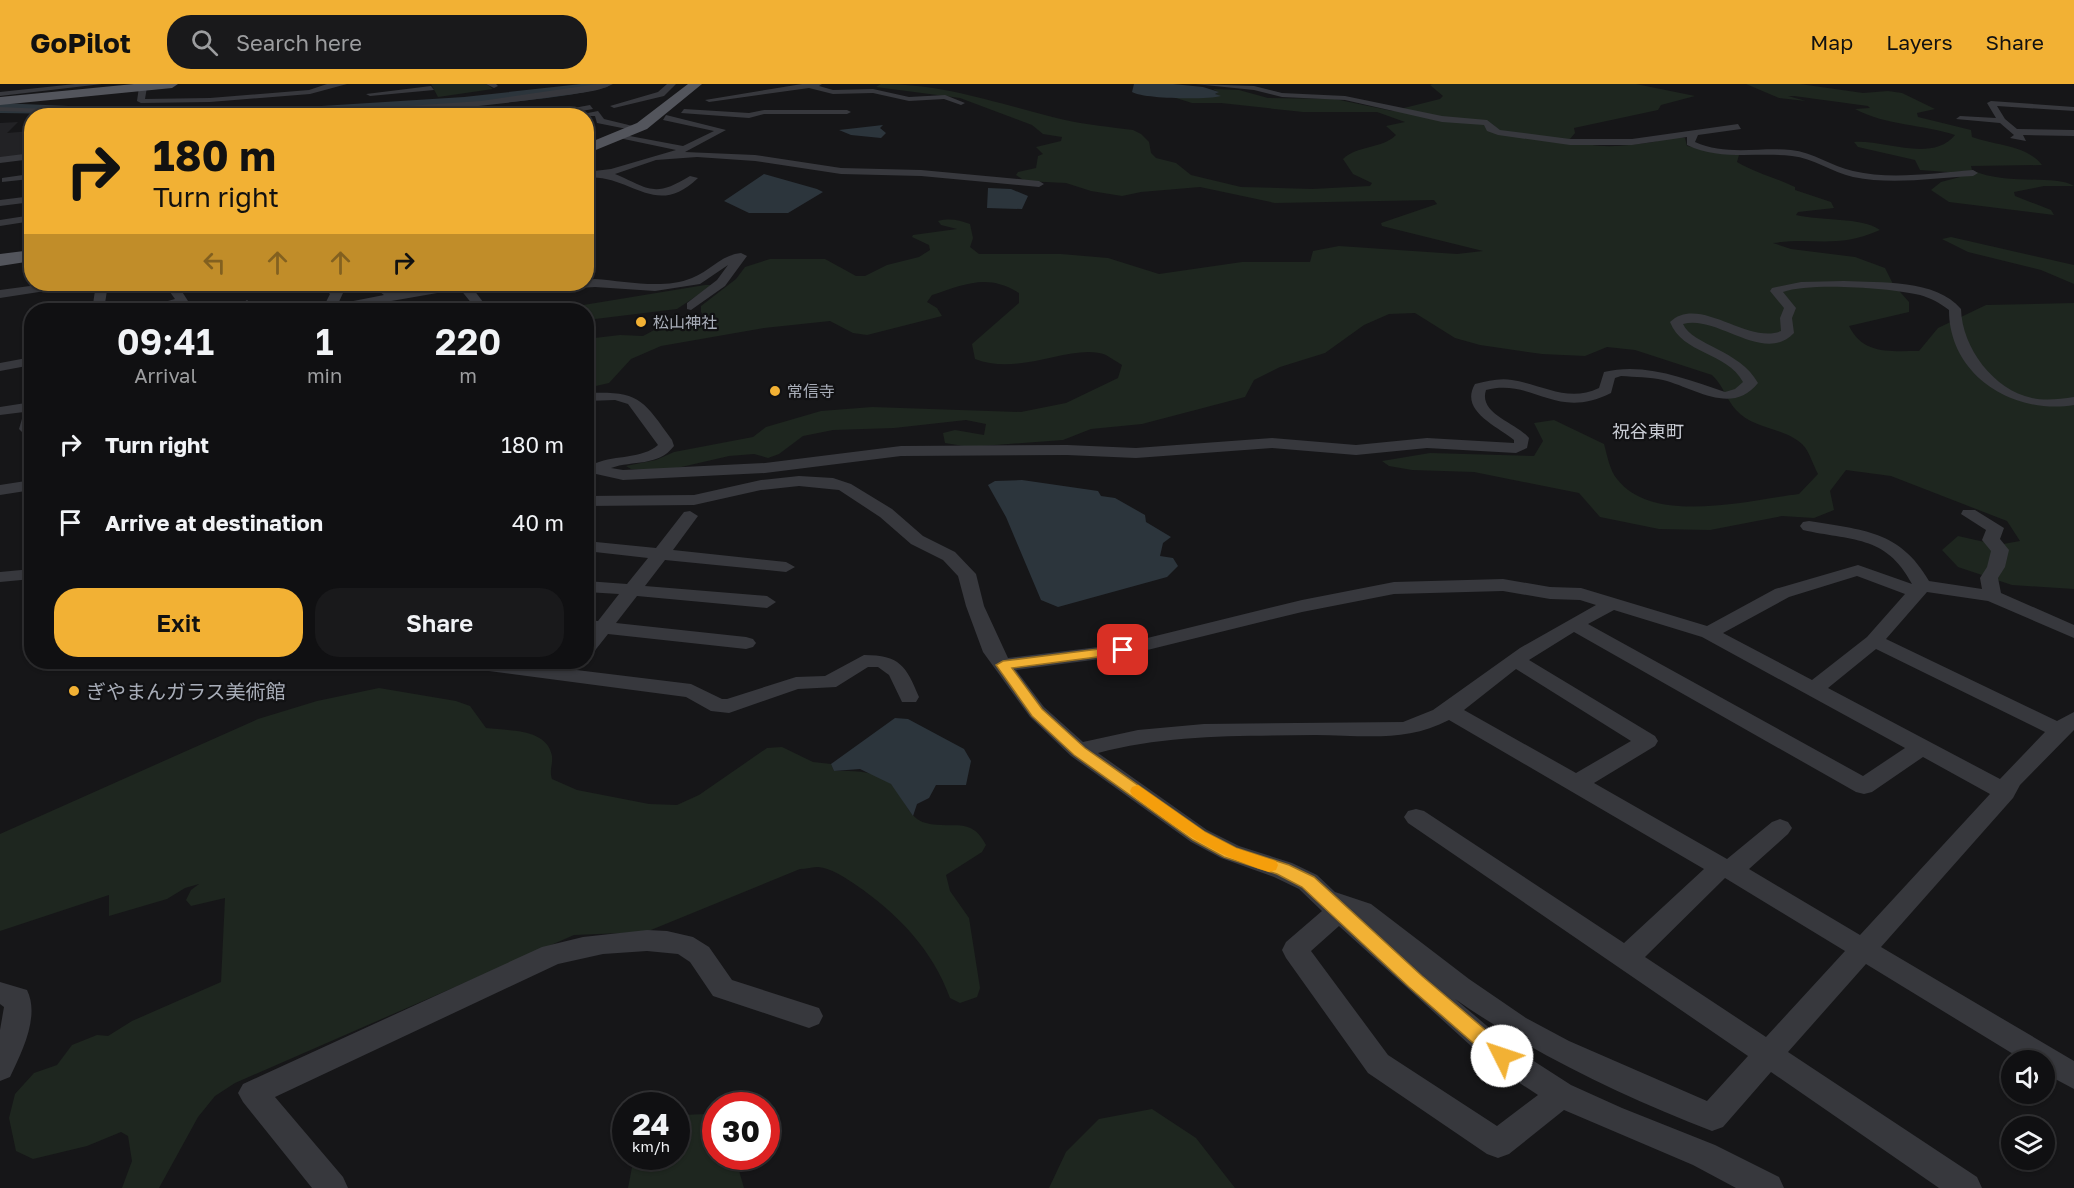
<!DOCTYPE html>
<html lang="en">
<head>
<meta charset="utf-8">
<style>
	:root { --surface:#101012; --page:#19191b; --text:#f1f3f6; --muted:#9c9d9f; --line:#303032; --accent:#f2b134 }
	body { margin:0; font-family:"Golos Text","Noto Sans JP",sans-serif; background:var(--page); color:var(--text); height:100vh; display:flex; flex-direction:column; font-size:22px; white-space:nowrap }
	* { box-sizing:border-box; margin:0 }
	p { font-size:20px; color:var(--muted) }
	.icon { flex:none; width:33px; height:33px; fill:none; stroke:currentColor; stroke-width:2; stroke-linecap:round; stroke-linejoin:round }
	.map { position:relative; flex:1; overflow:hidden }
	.details { position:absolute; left:24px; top:219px; width:570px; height:366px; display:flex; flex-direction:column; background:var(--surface); border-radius:24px; box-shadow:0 2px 4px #0004,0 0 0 2px var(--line) }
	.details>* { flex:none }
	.guide { position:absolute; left:24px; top:24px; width:570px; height:183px; border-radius:24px; box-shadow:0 2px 4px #0004,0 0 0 2px var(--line); background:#f2b134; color:#111; overflow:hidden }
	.tools { position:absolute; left:2001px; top:966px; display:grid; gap:12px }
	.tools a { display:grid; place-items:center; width:54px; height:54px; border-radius:50%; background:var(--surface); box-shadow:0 2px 4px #0004,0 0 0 2px var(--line); font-size:30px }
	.speed { position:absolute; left:612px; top:1008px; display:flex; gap:12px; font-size:30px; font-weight:700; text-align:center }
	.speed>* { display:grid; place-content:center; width:78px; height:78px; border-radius:50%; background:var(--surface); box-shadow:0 2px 4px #0004,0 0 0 2px var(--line); line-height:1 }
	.speed small { font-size:15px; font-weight:400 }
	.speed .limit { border:9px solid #d22; background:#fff; color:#111 }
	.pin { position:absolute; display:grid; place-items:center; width:51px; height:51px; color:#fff; margin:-26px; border-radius:12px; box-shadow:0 3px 9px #0006 }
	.me { position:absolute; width:66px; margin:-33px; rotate:311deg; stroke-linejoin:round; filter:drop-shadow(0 0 4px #0008) }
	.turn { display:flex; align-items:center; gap:21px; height:126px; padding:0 30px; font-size:27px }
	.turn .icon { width:78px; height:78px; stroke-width:2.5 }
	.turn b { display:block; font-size:42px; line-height:51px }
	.lanes { display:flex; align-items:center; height:57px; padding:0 30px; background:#0003; justify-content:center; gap:30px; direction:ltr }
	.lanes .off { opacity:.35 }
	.eta { display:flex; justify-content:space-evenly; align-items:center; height:102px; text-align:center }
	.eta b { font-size:36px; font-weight:600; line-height:42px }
	.primary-button { display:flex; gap:12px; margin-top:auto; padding:12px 30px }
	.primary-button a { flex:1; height:69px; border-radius:24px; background:var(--accent); color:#111; font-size:24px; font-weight:600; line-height:69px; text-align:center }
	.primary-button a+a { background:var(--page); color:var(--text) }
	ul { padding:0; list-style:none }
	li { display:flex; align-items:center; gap:18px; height:78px; padding:0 30px }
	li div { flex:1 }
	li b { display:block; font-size:22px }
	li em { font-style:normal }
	header { display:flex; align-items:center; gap:36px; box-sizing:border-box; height:84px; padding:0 30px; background:var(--accent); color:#111 }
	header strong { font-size:28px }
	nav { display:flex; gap:33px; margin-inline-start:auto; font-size:21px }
	.search { width:420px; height:54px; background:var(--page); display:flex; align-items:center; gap:15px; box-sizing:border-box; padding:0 21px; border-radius:24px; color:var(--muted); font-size:22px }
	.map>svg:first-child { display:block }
	.built { fill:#222225 }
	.green { fill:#1e261f }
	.water { fill:#2c353c }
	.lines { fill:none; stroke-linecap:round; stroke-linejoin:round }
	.river { fill:#2c353c; fill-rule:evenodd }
	.street { fill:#37383d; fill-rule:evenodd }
	.primary { fill:#53555c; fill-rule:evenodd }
	.route { fill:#f2b134; stroke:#9d7322; stroke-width:1.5 }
	.slow { fill:#f59e0b }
	.poi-dot { fill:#f2b134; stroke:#111113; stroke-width:2 }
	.labels { text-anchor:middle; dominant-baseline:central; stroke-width:4.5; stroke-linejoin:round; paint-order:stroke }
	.far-poi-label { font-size:16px; fill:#a8adb8; stroke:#111113; text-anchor:start }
	.far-quarter-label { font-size:18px; fill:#c9ccd4; stroke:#111113 }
	.poi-label { font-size:20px; fill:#a8adb8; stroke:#111113; text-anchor:start }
</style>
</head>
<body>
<header>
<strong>GoPilot</strong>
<div class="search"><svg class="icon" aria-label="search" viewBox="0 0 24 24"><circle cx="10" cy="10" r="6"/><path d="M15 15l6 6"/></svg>Search here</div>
<nav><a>Map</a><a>Layers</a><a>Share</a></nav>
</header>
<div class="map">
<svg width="2074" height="1104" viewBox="0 0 2074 1104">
	<rect width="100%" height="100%" fill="#161618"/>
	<path class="built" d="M18,38L7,49L31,47V62L28,72L0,75V39Z"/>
	<path class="green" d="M431,0H486L493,5L438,13Z
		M881,0C948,0 1001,21 1065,36C1087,41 1111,43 1133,46L1141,50L1149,58L1151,69L1156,74L1176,79L1191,91L1241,103L1312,105L1370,102L1372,99L1353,90L1343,75C1358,61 1382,65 1396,51L1386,42L1405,38L1377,28H1303L1221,19H1192L1176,14L1213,13L1218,8L1213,5L1239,6L1268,14L1335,15L1392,27L1440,15L1443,12L1430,1L1433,0H1636L1695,12L1661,21L1658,26L1574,44L1575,49L1570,55C1595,66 1626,62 1653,58C1663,56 1675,51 1685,54L1687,62L1739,71L1737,78C1756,89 1776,94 1795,103V106L1831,118L1834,124L1798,128L1796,131C1820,137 1862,133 1880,146C1837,165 1815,153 1773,159L1791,165L1855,173L1885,184L1893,200L1909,218V228L1849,242C1863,271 1890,267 1919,267L1938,244L1986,221L2074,219V505L2012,501L1958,483L1942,466L1958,452L1998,461L2020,457L2007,437L1891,392L1846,386L1830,407L1834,426L1814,434L1782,432L1710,446L1659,445L1600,433L1579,409L1474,388L1412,386L1389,382L1382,377L1430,369L1534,372L1543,357L1534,339L1554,336L1604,360C1607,371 1610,387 1617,395C1653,442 1749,416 1799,410L1818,390C1813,381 1809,366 1802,360C1783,343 1753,345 1736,326C1726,315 1723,301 1712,291L1635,266L1607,263L1585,272L1542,270L1480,261L1455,254L1415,229L1389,230L1364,241L1325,269L1280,283L1254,296L1245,313L1142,340L1091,345L1063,356L969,363L945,359L943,349L955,346L984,351L986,340L966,336L894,344L833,346L803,352L779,370L768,374L754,370L729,372L664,387L631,385L626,382L656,376L674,368L753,353L766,343L821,327L872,323L1021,328L1066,319L1118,294L1122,281C1117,278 1111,274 1106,271C1073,258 1021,293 975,275L972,260L1019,219V209C988,189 965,200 932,211L927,218L937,224L942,232L867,251L853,249L830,237L764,244L661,262L631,275L609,299L587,304L586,255L620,251L643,252L660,243L704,241L707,236L701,228V222L736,195L745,183L770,175H825L856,192H865L887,181L919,173L930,166L929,161L912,153L913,151L957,145L941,141L938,137C950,134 959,136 970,140L973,154L970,163L979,170H1061L1108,174L1159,190L1242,178H1310L1313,167L1339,162L1457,170L1483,167L1382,142L1381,139L1437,120L1434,116L1275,119L1200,103L1141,108L1122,112L1091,107L1066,99L1025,97L1016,91L1018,88L1036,84L1038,72L1043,70L1036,63L1061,57L1062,53L1043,50L1032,41L960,14L876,3Z
		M1746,0H1800L1863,9L1888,7L1902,9L1935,25L1917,29L1918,33L1971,46L1972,53C1996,62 2025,60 2042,81L1971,82L1972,86C2005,102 2053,90 2074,102H2044L2014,108L2015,112L2051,126L2054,131L1949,118L1931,106L1941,98L1960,93L1947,88L1920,86L1915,76L1858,63L1854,58C1885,56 1932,79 1955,51C1922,40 1887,42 1855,25L1870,24L1868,22L1794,12H1788L1806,17L1779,14Z
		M1951,153L2074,181V200L2041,186L1968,168L1942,155Z
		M705,201H713L677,225L587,236L586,226H553Z
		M379,604L456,617L470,622L486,644C509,647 547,644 552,672C553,681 549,686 552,695L577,706L649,720L677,721L699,711L767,664L782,663L813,678L831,680L834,687C854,687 873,686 890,699C904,710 907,735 926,739C952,746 971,731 986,761L982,768L946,791L950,807L969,834L980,904L977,913L960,919L950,914C933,866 897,829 856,801C846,794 831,784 818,783C813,783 806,785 800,785L646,848L574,851L235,999L215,1012L198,1033L159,1104H122L132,1077L128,1052L121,1048L87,1062L33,1075L16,1067L9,1034L15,1010L34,989L57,981L72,961L97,951L108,952L132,937L221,898L225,814L191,822L186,816L191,806L199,800L185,804L167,815L109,832V811L0,847V750L258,635L317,617Z
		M1152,1025L1196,1054L1235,1104H1049L1066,1068L1099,1035Z
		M707,1030L715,1043L716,1072L735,1073L744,1104H628L634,1073L676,1072L677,1034L682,1031Z"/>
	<path class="water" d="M1134,0H1173L1203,3L1219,8L1215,10L1221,12C1207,16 1144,15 1132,8Z
		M883,41L880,44L886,49L881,54L851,51L839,46Z
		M764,90L817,105L823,108L788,129H749L724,117Z
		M988,104L1011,105L1028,112L1022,125L987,124Z
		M1022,396L1098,407L1101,412L1115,414L1145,431L1146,438L1171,453L1163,459L1160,472L1173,474L1178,482L1167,493L1058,523L1041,516L1006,433L988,401L995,397Z
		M895,634L908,635L964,665L971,677L966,701H936L929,714L917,720L913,732L891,700L860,685L834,687L831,680Z"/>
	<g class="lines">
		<path class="river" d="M581,0H610L607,3C568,13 529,16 490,20C404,29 319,32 233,32L241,27L464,13Z
			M0,19L183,27L191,32L0,29Z"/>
		<path class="street" d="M75,0H102L0,12V8Z
			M327,0H347L310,10L210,18L141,19L137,17L139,3L143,1L147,3L145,15L210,14L309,6Z
			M486,0H496L498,2L494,4Z
			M597,0H613C597,9 569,10 551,13C454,27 356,32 259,32L481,17Z
			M667,0H676L664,12L614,24L610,22L658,8Z
			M802,0H822L819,2L833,6L873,5L909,13L945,11L965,19L961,21L944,15L909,17L873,9L833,10L809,4L709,18L705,16Z
			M1195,0L1254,2L1282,9L1345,12L1442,32L1487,36L1500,46L1570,55H1632L1738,40L1741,45L1698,51L1695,58C1725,72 1760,63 1791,66C1813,68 1831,82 1853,87C1891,96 1934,89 1973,86L1978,89L1973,92C1934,94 1892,101 1853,93C1832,88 1813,74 1792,72C1756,68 1720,77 1687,61V53L1632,61H1570L1498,51L1487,47L1484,41L1442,38L1345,16L1282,13L1254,6Z
			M431,2L434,6L370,12L366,10Z
			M1991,17L2074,23V27L1997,22L2005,35L2017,45L2074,46V52L2023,51L2026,57L2010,54L2014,51L2000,39L1956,35L1960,32L1996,34L1987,19Z
			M590,21L593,25L553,32H530Z
			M230,22L237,24L226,32H215Z
			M0,23L161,30L165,32L0,27Z
			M684,25L749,29L764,26H847L851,28L847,30H764L749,34L681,29Z
			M598,27L604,35L641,44L637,47L597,39L595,32H573Z
			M666,31L726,46L685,68L755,71L841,84L921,86L1039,97L1044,100L1039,103L921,92L841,90L755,77L697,73L656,76L615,90C650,105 654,114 690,92L698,94C655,136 630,89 586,94V88L611,85L676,66L619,54V50L683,62L714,47L663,36Z
			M30,39H32V45L26,42Z
			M32,69V75L0,79V73Z
			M32,75L30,95L2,98V94L23,91L27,78Z
			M32,112V118L0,122V116Z
			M32,131V137L0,142V136Z
			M741,169L747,172L725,202L691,226L687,225V219L717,196L728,181L700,200L655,207L595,203L517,208L499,200H586V196L595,195C625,197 663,206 692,194C710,187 721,171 741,169Z
			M1844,197C1880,199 1936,195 1961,225C1962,264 1994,306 2032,314C2046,317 2060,315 2074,313V321C2014,331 1949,292 1949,226C1940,219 1931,214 1920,211C1891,204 1810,198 1783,208L1796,224L1792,234L1794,249C1764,281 1717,230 1683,240C1692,261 1740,266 1758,299C1732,332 1695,304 1663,296C1650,293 1635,293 1621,292L1615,294L1611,309C1555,337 1534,294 1486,306C1478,330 1517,339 1529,354L1527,364L1516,369L1427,364L1356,371L1272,364L1136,374L1067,371L901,372L765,389L623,396L596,390L594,387L596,379C616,371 642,375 658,361L628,320L615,316L586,317V309C639,307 642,314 672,356L674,362C658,383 633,376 611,384L623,386L765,379L901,362L1067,361L1136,364L1272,354L1356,361L1427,354L1514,359V356C1497,342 1459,327 1475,300C1488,297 1499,294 1512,296C1544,301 1568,319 1599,304L1604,288C1645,278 1686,295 1725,308L1735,305L1743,298C1727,268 1682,270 1670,238C1699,210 1748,261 1781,247L1780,234L1784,224L1770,207L1772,204L1801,198Z
			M45,200H71L65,204L0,214V206Z
			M96,200H108L104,226H70L72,223L93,220Z
			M179,200H205L181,206L188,217L186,220L157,226H107C118,216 136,223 150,221C158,220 167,217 175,215L167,204Z
			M319,200C329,199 336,201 343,209L338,220L384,211L369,200H384L395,209L449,200H472L471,202L489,226H477L460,205L340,226H322L330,210Z
			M247,216L260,226H247L241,220Z
			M32,273V281L0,287V279Z
			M32,318V348H22L19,345L24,328L0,331V323Z
			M799,392L833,394L851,400L892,425L923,452L955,468L976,490L984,522L1008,574L1123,560L1302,516L1394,498L1503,495L1550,503L1581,504L1707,542L1775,505L1858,481L1912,500C1886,450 1850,457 1803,446L1800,442L1803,438L1809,437C1862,446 1900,446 1929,497L1982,505L1980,494L1987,483L1991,467L1982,456L1986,446L1961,430L1963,426H1975L2004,444L2000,455L2009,466L2005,483L1998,494L2001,509L2074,541V554L1988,517L1927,508L1886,555L2057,637L2074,628V646L2020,701L2013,714L1881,863L2074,977V1005L2044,989V976H2023L1866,880L1788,968L1977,1093L1982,1104H1939L1771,988L1723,1043L1712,1047C1622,1012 1534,970 1455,915L1512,963L1571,1001L1622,1024L1715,1061L1779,1093L1784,1104H1736L1693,1081L1564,1026L1509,1070L1498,1074L1487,1070L1368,989L1286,874L1282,866L1286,858L1322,827L1299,805L1274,793L1221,774L1191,758L1071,672L1030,633L983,568L966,522L958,492L943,476L911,460L880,433L839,406L799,402L761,406L694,421L586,422V412L694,411L761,396ZM1857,492L1905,510L1867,553L1812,596L1723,549L1789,513ZM1503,507L1550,515L1580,516L1596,521L1520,564L1433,626L1403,638L1204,640L1138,646L1083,658L1044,623L1016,586L1123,572L1302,528L1394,510ZM1614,526L1702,553L1905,664L1863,692L1588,540ZM1574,548L1856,708L1864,710L1872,708L1923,673L1990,710L1860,851L1749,785L1788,750L1792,744L1788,738L1780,735L1772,738L1727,775L1594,699L1655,662L1658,657L1655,652L1529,576ZM1876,565L2045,648L2000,695L1828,604ZM1516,585L1631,657L1576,689L1464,626ZM1449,636L1704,785L1624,859L1424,727L1416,725L1408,727L1404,733L1408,739L1748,972L1707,1017L1569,957L1526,934L1469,895L1371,820L1335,808L1317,791L1292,779L1239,762L1207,746L1098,669C1168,650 1243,652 1315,651C1362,651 1405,659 1449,636ZM1725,794L1845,867L1766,953L1645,873ZM1339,842L1492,981L1538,1011L1497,1042L1388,971L1311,867Z
			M32,396V406L0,411V401Z
			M690,427L698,432L673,466L786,478L795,483L786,488L665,476L645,502L767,512L776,518L767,524L637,512L616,539L746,553L753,555L756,559L753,563L746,565L608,550L593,569L586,571V551L589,548H586V536L598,537L619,510L586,508V497L627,500L648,474L586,467V457L656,464L684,428Z
			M32,485V495L0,498V488Z
			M32,520V535L22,529L25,522Z
			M864,571C900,571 906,582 919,613L916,618H902L889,591L878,583H868L836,603L798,605L729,629L711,627L686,613L466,584L459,582L456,578H511L691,600L722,615H727L796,593L825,592Z
			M647,846L667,847L693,853L709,863L732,896L819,924L823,932L819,940L809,944L713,912L690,878L678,870L647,867L603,870L558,880L275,1013L343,1093L348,1104H312L243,1018L238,1009L243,1000L542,863L583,853Z
			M0,898L27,906C40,932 22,968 10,993L0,997V946L4,923L0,920Z"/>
		<path class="primary" d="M134,0H178L172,4L0,21V13Z
			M688,0H702L647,45L586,70V60L637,39Z
			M32,166V177L0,182V170Z"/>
	</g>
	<path class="route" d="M1123,562L1128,563V569L1012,584L1042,625L1085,664L1205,748L1236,764L1289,781L1314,793L1422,892L1509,966L1512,972L1509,978L1502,981L1495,978L1409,903L1302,803L1277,790L1224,773L1193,756L1074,671L1032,632L996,581L1003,577Z"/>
	<path class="slow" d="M1138,701L1205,748L1236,764L1276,777L1278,781L1276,786L1269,788C1209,769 1182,748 1132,711L1130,707L1132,703Z"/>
	<g class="poi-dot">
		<circle cx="641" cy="238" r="6"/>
		<circle cx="775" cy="307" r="6"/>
		<circle cx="74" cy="607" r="6"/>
	</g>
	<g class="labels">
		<g class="far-poi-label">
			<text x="653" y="238">松山神社</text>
			<text x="787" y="307">常信寺</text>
		</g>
		<g class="far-quarter-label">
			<text x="1648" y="347">祝谷東町</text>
		</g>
		<g class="poi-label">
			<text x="86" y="607">ぎやまんガラス美術館</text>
		</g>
	</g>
</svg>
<div class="tools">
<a><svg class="icon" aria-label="sound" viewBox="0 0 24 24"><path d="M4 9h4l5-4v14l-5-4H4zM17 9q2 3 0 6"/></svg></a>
<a><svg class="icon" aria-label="layers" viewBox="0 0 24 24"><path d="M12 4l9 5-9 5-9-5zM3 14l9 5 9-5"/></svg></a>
</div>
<div class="speed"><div>24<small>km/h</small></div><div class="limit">30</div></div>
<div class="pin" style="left:1123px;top:566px;background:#d93025"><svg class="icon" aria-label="arrive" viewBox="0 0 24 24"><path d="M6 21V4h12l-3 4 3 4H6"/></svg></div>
<svg class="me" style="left:1502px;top:972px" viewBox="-20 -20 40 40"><circle r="19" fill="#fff"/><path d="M0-13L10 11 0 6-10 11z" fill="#f2b134"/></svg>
<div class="guide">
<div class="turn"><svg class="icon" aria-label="right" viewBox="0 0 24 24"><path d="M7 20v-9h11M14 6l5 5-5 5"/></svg><div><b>180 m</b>Turn right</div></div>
<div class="lanes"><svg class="icon off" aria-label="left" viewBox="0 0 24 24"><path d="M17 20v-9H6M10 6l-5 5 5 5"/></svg><svg class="icon off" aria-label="ahead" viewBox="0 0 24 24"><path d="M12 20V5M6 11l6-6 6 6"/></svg><svg class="icon off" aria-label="ahead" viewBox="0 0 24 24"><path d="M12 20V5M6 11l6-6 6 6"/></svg><svg class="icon" aria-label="right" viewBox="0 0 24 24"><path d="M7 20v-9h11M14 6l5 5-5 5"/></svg></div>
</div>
<section class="details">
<div class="eta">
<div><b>09:41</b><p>Arrival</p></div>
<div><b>1</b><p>min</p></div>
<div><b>220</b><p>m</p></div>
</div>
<ul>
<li><svg class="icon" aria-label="right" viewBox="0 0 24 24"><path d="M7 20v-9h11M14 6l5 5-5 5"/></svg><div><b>Turn right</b></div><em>180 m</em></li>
<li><svg class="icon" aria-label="arrive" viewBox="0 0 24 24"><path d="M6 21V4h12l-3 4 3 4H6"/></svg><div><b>Arrive at destination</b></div><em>40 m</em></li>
</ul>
<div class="primary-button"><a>Exit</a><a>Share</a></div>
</section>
</div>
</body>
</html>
